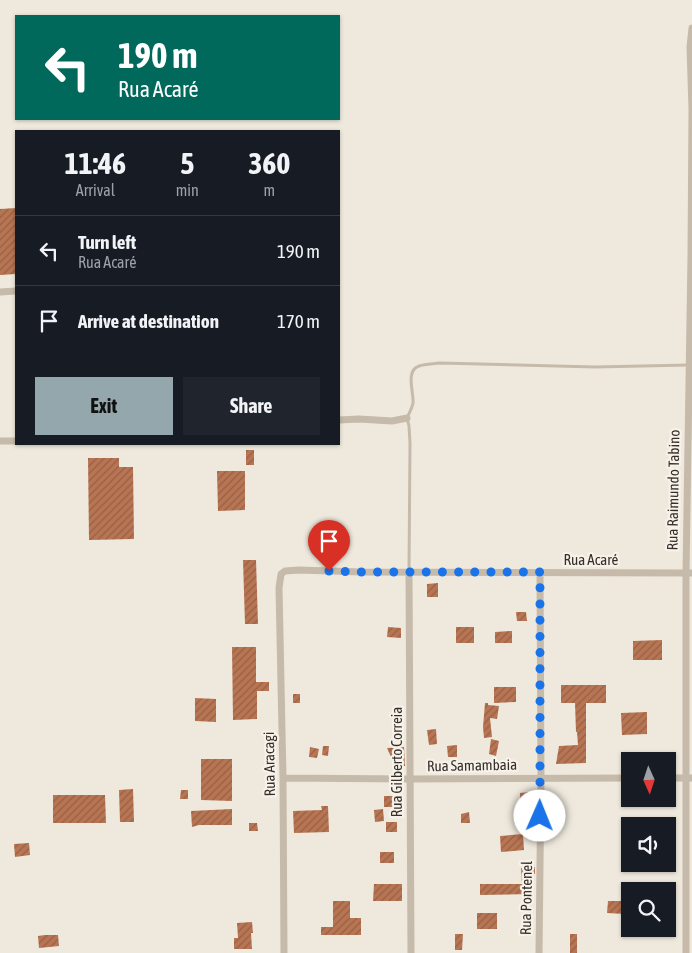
<!DOCTYPE html>
<html lang="en">
<head>
<meta charset="utf-8">
<style>
	:root { --surface:#171b24; --page:#20242c; --text:#f1f3f6; --muted:#9ea1a6; --line:#363941; --accent:#94a7ac }
	body { margin:0; font-family:"Asap Condensed",sans-serif; background:var(--page); color:var(--text); height:100vh; display:flex; flex-direction:column; font-size:19px; white-space:nowrap }
	* { box-sizing:border-box; margin:0 }
	p { font-size:16px; color:var(--muted) }
	.icon { flex:none; width:28px; height:28px; fill:none; stroke:currentColor; stroke-width:2; stroke-linecap:round; stroke-linejoin:round }
	.map { position:relative; flex:1; overflow:hidden }
	.side { position:absolute; left:15px; top:130px; width:325px; height:315px; display:flex; flex-direction:column; background:var(--surface); border-radius:0px; box-shadow:0 1px 4px #0004 }
	.side>* { flex:none }
	.top-card { position:absolute; left:15px; top:15px; width:325px; height:105px; border-radius:0px; box-shadow:0 1px 4px #0004; background:#00695c; color:#fff; overflow:hidden }
	.needle { width:32px; rotate:177deg }
	.tools { position:absolute; left:621px; top:752px; display:grid; gap:10px }
	.tools a { display:grid; place-items:center; width:55px; height:55px; border-radius:0px; background:var(--surface); box-shadow:0 1px 4px #0004; font-size:25px }
	.pin { position:absolute; display:grid; place-items:center; width:42px; height:42px; color:#fff; margin:-51px -21px; border-radius:50% 50% 50% 0; rotate:-45deg; box-shadow:0 0 5px #0007 }
	.pin .icon { rotate:45deg }
	.me { position:absolute; width:55px; margin:-28px; rotate:1deg; stroke-linejoin:round; filter:drop-shadow(0 0 4px #0008) }
	.turn { display:flex; align-items:center; gap:18px; height:105px; padding:0 20px; font-size:22px }
	.turn .icon { width:65px; height:65px; stroke-width:2.5 }
	.turn b { display:block; font-size:35px; line-height:42px }
	.eta { display:flex; justify-content:space-evenly; align-items:center; height:85px; text-align:center }
	.eta b { font-size:30px; font-weight:700; line-height:35px }
	.action { display:flex; gap:10px; margin-top:auto; padding:10px 20px }
	.action a { flex:1; height:58px; border-radius:0px; background:var(--accent); color:#111; font-size:20px; font-weight:700; line-height:58px; text-align:center }
	.action a+a { background:var(--page); color:var(--text) }
	ul { padding:0; list-style:none }
	li { display:flex; align-items:center; gap:15px; height:70px; padding:0 20px; border-top:1px solid var(--line) }
	li div { flex:1 }
	li b { display:block; font-size:19px }
	li em { font-style:normal }
	.map>svg:first-child { display:block }
	.building { fill:url(#building-hatch) }
	.lines { fill:none; stroke-linecap:round; stroke-linejoin:round }
	.lane { stroke:#c6baab; stroke-width:3 }
	.street { stroke:#c6baab; stroke-width:7 }
	.route { stroke:#1a73e8; stroke-width:9; stroke-dasharray:0 16.2 }
	.labels { text-anchor:middle; dominant-baseline:central; stroke-width:4.5; stroke-linejoin:round; paint-order:stroke }
	.street-label { font-size:15px; fill:#352e29; stroke:#f7f2e9 }
</style>
</head>
<body>
<div class="map">
<svg width="692" height="953" viewBox="0 0 692 953">
	<defs>
		<pattern id="building-hatch" width="6" height="6" patternUnits="userSpaceOnUse" patternTransform="scale(1.25)"><rect width="6" height="6" fill="#b87553"/><path d="M-1 1l2-2M0 6l6-6M5 7l2-2" fill="none" stroke="#966045"/></pattern>
	</defs>
	<rect width="100%" height="100%" fill="#efe9dd"/>
	<path class="building" d="M16,208V274L0,275V209Z
		M246,450H254V465H246Z
		M88,458H119V467H133L134,539L89,540Z
		M217,471H245V510L218,511Z
		M243,560H256L258,624H245Z
		M438,583V597H427V584Z
		M516,612H526L527,621H517Z
		M388,627L401,628V638L387,637Z
		M456,627H474V643H456Z
		M512,631V643H495V632Z
		M662,640V660H633V641Z
		M232,647H256V682H269V691H257V719L233,720Z
		M561,685H606V703H586V763L556,764L559,746L578,745L577,732H576L575,703H561Z
		M494,687H516V702L494,703Z
		M293,694H300V703H293Z
		M195,698L216,699V722L195,721Z
		M485,703H488V705L499,706L497,719L490,718L492,737L484,738L483,727Z
		M647,712V734L622,735L621,713Z
		M436,729L437,744L429,745L427,730Z
		M491,739L499,741L496,756L489,754Z
		M457,745V757H448L447,746Z
		M323,746H329L328,756L322,755Z
		M310,747L319,749L317,758L309,757Z
		M404,747L405,766H395L387,748Z
		M201,759H232V801L201,800Z
		M133,789L134,822H120L119,790Z
		M181,790H188V799H180Z
		M530,792L532,815H535V825H521L520,793Z
		M53,795H105L106,823H53Z
		M384,796H401V807H384Z
		M321,806H328L329,832L294,833L293,811L322,810Z
		M232,809V825H199L192,827L191,811Z
		M383,809L384,821L375,822L374,810Z
		M469,812L470,823H461V814Z
		M386,822H397V832H386Z
		M249,823H257L258,831H249Z
		M523,834L524,850L501,852L500,836Z
		M29,843L30,855L15,857L14,844Z
		M380,852H394V863H380Z
		M535,867V874H530V894L480,895V884H522L521,868Z
		M374,884H402V901H373Z
		M333,901H350V918H361V935H321V927H333Z
		M608,901H621V907L626,908L625,914L607,913Z
		M477,913H497V929H477Z
		M252,922L253,933H251L252,949H234V938H238L237,923Z
		M455,934H463L462,950H455Z
		M570,934H577V953H570Z
		M45,935H58L59,946L39,948L38,936Z"/>
	<g class="lines">
		<path class="lane" d="M409,571L410,443L409,426L407,418C409,413 412,409 413,403C414,392 405,371 419,366C425,364 433,364 440,363L595,367L689,365"/>
		<path class="street" d="M0,292L16,291
			M339,420L359,419L392,421L407,418
			M0,441H16
			M409,572L411,953
			M283,778L409,779L630,778
			M668,778H692
			M284,953L283,778L279,588L281,574L285,571L299,570L361,572L692,573
			M539,953L541,778L540,573
			M686,953V572L691,256L692,109L690,47L692,28"/>
	</g>
	<g class="lines">
		<path class="route" d="M329,571L361,572H540V816"/>
	</g>
	<g class="labels">
		<g class="street-label">
			<text transform="translate(673 490) rotate(-89)">Rua Raimundo Tabino</text>
			<text x="591" y="559">Rua Acaré</text>
			<text transform="translate(396 762) rotate(-90)">Rua Gilberto Correia</text>
			<text transform="translate(269 764) rotate(-91)">Rua Aracagi</text>
			<text transform="translate(472 765) rotate(-1)">Rua Samambaia</text>
			<text transform="translate(526 898) rotate(-89)">Rua Pontenel</text>
		</g>
	</g>
</svg>
<div class="tools">
<a><svg class="needle" viewBox="-14 -14 28 28"><path d="M0-13l5 13h-10z" fill="#e53935"/><path d="M0 13l5-13h-10z" fill="#9ea1a6"/></svg></a>
<a><svg class="icon" aria-label="sound" viewBox="0 0 24 24"><path d="M4 9h4l5-4v14l-5-4H4zM17 9q2 3 0 6"/></svg></a>
<a><svg class="icon" aria-label="search" viewBox="0 0 24 24"><circle cx="10" cy="10" r="6"/><path d="M15 15l6 6"/></svg></a>
</div>
<div class="pin" style="left:329px;top:571px;background:#d93025"><svg class="icon" aria-label="arrive" viewBox="0 0 24 24"><path d="M6 21V4h12l-3 4 3 4H6"/></svg></div>
<svg class="me" style="left:540px;top:816px" viewBox="-20 -20 40 40"><circle r="19" fill="#fff"/><path d="M0-13L10 11 0 6-10 11z" fill="#1a73e8"/></svg>
<div class="top-card">
<div class="turn"><svg class="icon" aria-label="left" viewBox="0 0 24 24"><path d="M17 20v-9H6M10 6l-5 5 5 5"/></svg><div><b>190 m</b>Rua Acaré</div></div>
</div>
<section class="side">
<div class="eta">
<div><b>11:46</b><p>Arrival</p></div>
<div><b>5</b><p>min</p></div>
<div><b>360</b><p>m</p></div>
</div>
<ul>
<li><svg class="icon" aria-label="left" viewBox="0 0 24 24"><path d="M17 20v-9H6M10 6l-5 5 5 5"/></svg><div><b>Turn left</b><p>Rua Acaré</p></div><em>190 m</em></li>
<li><svg class="icon" aria-label="arrive" viewBox="0 0 24 24"><path d="M6 21V4h12l-3 4 3 4H6"/></svg><div><b>Arrive at destination</b></div><em>170 m</em></li>
</ul>
<div class="action"><a>Exit</a><a>Share</a></div>
</section>
</div>
</body>
</html>
